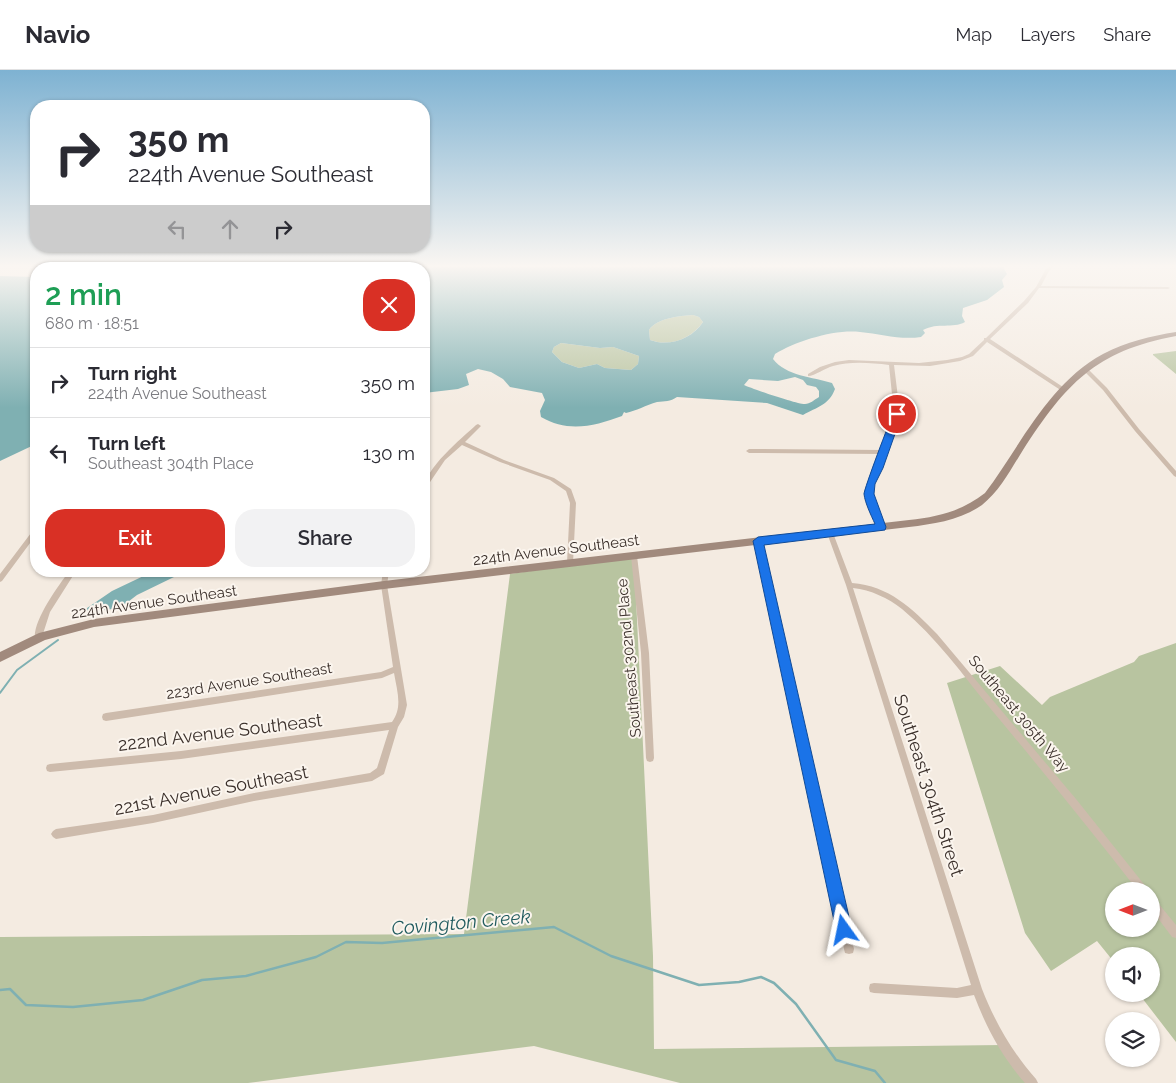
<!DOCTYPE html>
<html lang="en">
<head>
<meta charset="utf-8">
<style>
	:root { --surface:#fff; --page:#f2f2f3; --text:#2b2b33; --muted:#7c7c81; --line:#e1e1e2; --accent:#d93025 }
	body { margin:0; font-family:Raleway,sans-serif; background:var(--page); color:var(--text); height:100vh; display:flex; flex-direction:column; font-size:19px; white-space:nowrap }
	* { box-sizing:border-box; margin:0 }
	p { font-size:16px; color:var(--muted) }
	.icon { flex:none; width:28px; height:28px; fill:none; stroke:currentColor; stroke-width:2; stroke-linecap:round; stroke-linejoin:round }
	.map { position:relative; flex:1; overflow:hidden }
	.drawer { position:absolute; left:30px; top:192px; width:400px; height:315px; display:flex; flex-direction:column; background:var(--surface); border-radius:20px; box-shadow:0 1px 4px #0004 }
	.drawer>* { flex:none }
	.banner { position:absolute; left:30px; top:30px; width:400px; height:152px; border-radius:20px; box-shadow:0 1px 4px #0004; background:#fff; color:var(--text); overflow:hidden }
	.needle { width:32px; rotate:270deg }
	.buttons { position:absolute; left:1105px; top:812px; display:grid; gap:10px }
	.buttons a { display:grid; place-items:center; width:55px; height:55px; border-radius:50%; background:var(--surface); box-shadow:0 1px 4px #0004; font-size:25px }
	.pin { position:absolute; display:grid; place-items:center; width:42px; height:42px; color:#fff; margin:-21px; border:2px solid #fff; border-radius:50%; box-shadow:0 1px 5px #0007 }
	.me { position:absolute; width:55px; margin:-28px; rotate:348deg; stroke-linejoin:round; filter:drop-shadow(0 0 4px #0008) }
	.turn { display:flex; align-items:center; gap:18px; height:105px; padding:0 15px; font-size:22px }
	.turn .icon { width:65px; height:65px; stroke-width:2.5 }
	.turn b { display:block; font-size:35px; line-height:42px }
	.lanes { display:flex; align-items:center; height:48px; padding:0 15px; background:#0003; justify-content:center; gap:25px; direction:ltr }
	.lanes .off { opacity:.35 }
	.round { display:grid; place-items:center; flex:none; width:52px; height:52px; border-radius:20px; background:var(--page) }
	.head { display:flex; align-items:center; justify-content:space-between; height:85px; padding:0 15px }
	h1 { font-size:30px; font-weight:600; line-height:38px; color:#1e9e55 }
	.action { display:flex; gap:10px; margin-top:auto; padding:10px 15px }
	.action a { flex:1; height:58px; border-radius:20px; background:var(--accent); color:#fff; font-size:20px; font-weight:600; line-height:58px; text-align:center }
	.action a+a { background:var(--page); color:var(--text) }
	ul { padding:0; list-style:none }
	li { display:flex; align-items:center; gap:15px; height:70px; padding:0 15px; border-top:1px solid var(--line) }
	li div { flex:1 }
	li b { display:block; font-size:19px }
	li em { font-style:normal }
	header { display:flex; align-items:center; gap:30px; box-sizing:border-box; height:70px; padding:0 25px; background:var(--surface); border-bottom:1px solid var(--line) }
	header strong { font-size:24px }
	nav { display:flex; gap:28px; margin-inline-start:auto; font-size:18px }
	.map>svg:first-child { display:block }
	.green { fill:#b8c4a0; fill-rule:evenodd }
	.water { fill:#7fb0b2; fill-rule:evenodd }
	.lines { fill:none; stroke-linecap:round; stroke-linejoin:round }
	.stream-far1 { stroke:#7fb0b2; stroke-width:2 }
	.stream { stroke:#7fb0b2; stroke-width:2.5 }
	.street { fill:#cdbbac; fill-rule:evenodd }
	.secondary { fill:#a18a7d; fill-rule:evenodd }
	.route { fill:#1a73e8; stroke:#114b97 }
	.labels { text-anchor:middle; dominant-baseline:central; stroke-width:4; stroke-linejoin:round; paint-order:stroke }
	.street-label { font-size:15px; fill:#3b302b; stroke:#fbf5ee }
	.near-street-label { font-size:18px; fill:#3b302b; stroke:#fbf5ee }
	.near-water-label { font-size:19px; font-style:italic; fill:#1f5a5e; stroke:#fbf5ee }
</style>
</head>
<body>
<header>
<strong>Navio</strong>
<nav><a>Map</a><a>Layers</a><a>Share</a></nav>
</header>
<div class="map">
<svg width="1176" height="1013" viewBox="0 0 1176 1013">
	<rect width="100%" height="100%" fill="#f4ebe1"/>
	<path class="green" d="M693,245L699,247L703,252C691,269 670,277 650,270L649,260C657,248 679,246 693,245Z
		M561,273L600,278L613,277L639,286L638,294L631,300L605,298L597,294L579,298L562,292L552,282L554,277Z
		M1176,281V304L1153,285V284Z
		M634,486L653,886L654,979L1003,975L1032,1013H680L534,976L248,1013H0V867L464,864L510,504Z
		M1176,573V972L1139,924H1151V886H1114V892L1097,871L1051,901L1025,863L947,613L1000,596L1042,635L1050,627L1134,592L1139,586ZM1114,821H1151V859H1114Z"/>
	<path class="water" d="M107,197H1003L1007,204L1002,210L1004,217L987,230L963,238L962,246L965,252C952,259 938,252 923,260L925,263L921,267C900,270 881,264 860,262C835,259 796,271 775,284L773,289C786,306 813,307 832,313L835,319C829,335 817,337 803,345L767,333L677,327C670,332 665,331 657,332C646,335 636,341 626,343L624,342L622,346C595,356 568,363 541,347L540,341L545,330L542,323L510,317L503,309L491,302L478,299L466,304L469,315L458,319L424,323V199H101ZM693,245L699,247L703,252C692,269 669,277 650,270L649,260C657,248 679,246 693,245ZM561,273L600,278L613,277L639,286L638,294L631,300L605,298L597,294L579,298L562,292L552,282L554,277ZM795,307L803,310L807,315L816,317L819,321V327C814,330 810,334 805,334C800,335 750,318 744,315L749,309L778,311Z
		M0,206L36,207V374L0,391Z
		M154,501H213L200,506L174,507L137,525L120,538L105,540L77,548L74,547L112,521Z"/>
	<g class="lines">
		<path class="stream-far1" d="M0,623L17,600L58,570"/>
		<path class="stream" d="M0,920L10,919L26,935L73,937L143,930L202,910L246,906L316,887L346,872L382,873L554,857L611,886L699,915L739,912L761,907L774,913L796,934L836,990L875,1001L885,1013"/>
		<path class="street" d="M1049,197H1053L1049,201L1041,216L1168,217L1170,218L1168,219L1039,218L1028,233L990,269L1066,319V321H1062L987,272L973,286L960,291L930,296L894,295L900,344L899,352L881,398L873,414L872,424L884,457L883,459H879L878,457L866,424L867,414L881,384L749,383L746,381L749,379L882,380L893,352L894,344L889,295C871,293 851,291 833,296C825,298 815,306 808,306V304L820,297L835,292L849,290L919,293L947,290L962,287L969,284L984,270V268H986L1024,231L1036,217L1046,199Z
			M1085,297L1087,298L1107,318L1139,359L1176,401V407L1174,406L1135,361L1103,320L1082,299Z
			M478,354L481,356L465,372L504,390L554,408L571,419L576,433L573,493L572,495H568L567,493L570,433L566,421L550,410L500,392L462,375L445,390L426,418L424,419C424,399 462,368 476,355Z
			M34,459H36V465L2,511L0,512V504Z
			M828,461H830L833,463L852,513C889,516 912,538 937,564L1076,729L1147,818L1149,821H1138C1090,759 1040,698 990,638C962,604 936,567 902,539C888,528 871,520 853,518L982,919C995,952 1012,982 1036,1009L1038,1013H1025C1002,987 986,957 974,925L957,928L874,923L870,922L869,918L870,914L874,913L957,918L971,915L846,515L827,463Z
			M756,469H758L761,471L854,879L853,883L849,884L845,883L844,879L755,471Z
			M634,483L637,486L649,583L654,688L653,691L650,692L647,691L646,688L641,583L631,486Z
			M69,501H76L50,542L41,570L38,571L35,570C32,551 58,517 69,501Z
			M383,501H389L387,515L407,635L404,647L398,657L384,704L372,711L254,731L153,753L56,769L53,767L51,764L53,761L56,759L153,745L254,723L370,703L377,698L389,660L181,689L50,702L47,701L46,698L47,695L50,694L181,681L392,652C403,637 397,621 394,603L382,608L106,651L103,650L102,647L103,644L106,643L381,602L393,597L381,515Z
			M1151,826L1154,828L1176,855V868L1172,867L1151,839Z"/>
		<path class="secondary" d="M1176,262V266C1095,281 1066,314 1023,380C1011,399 1000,421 982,435C961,450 934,454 909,457L384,519L94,557L45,570L0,592V582L39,563L94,549L384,511L909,450C938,447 962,441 985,423C1021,375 1048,314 1103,284C1126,272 1151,266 1176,262Z"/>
	</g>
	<linearGradient id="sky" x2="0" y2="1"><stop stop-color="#7eb2d2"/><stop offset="0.58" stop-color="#faf6f2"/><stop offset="1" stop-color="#faf6f2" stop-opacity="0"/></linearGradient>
	<rect width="1176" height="338" fill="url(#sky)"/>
	<path class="route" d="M894,342H900L902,344L883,398L875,414L874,424L886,457L885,460L764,475L852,860L850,866L844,868L838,866L836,860L753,471L758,467L875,454C871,445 865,433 864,424C864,419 890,350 894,342Z"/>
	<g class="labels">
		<g class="street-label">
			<text transform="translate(556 480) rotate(-7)">224th Avenue Southeast</text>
			<text transform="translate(154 532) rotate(-8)">224th Avenue Southeast</text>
			<text transform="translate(629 588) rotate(-95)">Southeast 302nd Place</text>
			<text transform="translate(249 611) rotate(-9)">223rd Avenue Southeast</text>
			<text transform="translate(1019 644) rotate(50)">Southeast 305th Way</text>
		</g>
		<g class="near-street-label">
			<text transform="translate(220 662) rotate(-7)">222nd Avenue Southeast</text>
			<text transform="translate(929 715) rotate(72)">Southeast 304th Street</text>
			<text transform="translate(211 720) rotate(-11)">221st Avenue Southeast</text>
		</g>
		<g class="near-water-label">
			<text transform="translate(461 852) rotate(-5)">Covington Creek</text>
		</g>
	</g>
</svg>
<div class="buttons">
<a><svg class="needle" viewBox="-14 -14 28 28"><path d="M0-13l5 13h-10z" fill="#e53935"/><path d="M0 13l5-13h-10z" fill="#7c7c81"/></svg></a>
<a><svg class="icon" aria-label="sound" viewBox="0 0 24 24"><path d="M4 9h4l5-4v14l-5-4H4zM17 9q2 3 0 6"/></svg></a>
<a><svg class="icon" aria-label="layers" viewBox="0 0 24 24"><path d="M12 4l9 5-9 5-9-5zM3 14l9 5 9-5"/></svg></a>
</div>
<div class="pin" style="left:897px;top:344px;background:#d93025"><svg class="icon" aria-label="arrive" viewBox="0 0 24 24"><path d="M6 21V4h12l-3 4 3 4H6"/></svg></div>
<svg class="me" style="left:844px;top:860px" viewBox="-20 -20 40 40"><path d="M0-17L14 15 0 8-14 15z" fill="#1a73e8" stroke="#fff" stroke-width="4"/></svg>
<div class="banner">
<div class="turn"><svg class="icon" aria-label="right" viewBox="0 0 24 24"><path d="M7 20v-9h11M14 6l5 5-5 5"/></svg><div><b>350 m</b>224th Avenue Southeast</div></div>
<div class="lanes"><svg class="icon off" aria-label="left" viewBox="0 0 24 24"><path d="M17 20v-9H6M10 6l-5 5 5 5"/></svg><svg class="icon off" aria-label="ahead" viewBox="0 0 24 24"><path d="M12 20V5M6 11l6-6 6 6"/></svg><svg class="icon" aria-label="right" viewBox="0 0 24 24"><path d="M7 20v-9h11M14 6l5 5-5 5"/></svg></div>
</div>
<section class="drawer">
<div class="head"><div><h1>2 min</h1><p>680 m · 18:51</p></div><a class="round" style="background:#d93025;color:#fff"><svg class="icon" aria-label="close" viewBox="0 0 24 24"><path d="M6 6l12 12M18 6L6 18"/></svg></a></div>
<ul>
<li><svg class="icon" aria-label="right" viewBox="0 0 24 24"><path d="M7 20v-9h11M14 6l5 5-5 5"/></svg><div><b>Turn right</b><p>224th Avenue Southeast</p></div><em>350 m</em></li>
<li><svg class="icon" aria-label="left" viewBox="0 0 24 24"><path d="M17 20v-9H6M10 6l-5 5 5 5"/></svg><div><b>Turn left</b><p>Southeast 304th Place</p></div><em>130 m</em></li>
</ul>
<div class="action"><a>Exit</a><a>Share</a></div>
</section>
</div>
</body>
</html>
